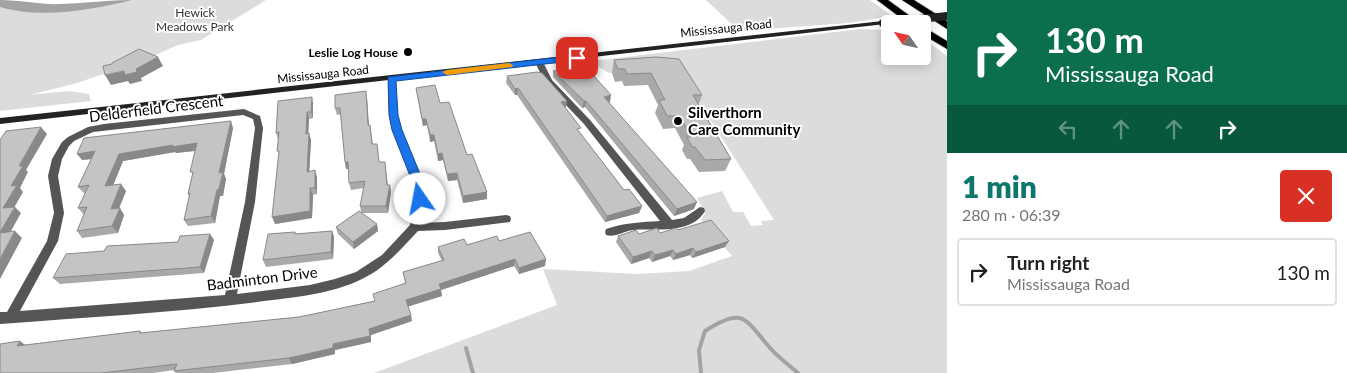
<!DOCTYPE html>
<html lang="en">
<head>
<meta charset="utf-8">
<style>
	:root { --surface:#fff; --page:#f2f2f2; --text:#222; --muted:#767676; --line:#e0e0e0; --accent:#0f766e }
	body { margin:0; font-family:Lato,sans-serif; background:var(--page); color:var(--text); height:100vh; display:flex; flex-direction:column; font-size:19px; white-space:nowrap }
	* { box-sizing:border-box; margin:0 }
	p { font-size:16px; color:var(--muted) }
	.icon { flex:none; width:28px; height:28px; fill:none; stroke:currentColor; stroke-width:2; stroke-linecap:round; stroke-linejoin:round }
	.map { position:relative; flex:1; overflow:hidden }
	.sheet { display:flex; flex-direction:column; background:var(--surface); width:400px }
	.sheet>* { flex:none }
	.top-card { background:#0b6e4f; color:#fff; overflow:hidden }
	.needle { width:32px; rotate:304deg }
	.tools { position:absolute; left:881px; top:15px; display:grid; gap:10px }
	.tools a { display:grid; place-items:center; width:50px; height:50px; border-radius:5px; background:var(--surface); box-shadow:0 2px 12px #0003; font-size:25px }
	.pin { position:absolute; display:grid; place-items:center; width:42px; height:42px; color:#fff; margin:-21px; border-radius:10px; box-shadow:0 2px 8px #0006 }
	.me { position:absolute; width:55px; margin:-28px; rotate:348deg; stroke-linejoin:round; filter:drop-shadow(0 0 4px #0008) }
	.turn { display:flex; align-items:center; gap:18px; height:105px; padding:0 15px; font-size:22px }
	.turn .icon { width:65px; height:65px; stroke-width:2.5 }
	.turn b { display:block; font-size:35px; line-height:42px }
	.lanes { display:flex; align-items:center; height:48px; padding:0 15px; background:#0003; justify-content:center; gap:25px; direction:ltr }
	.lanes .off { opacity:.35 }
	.round { display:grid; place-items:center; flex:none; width:52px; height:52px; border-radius:5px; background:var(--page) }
	.summary { display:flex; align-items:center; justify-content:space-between; height:85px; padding:0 15px }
	h1 { font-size:30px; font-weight:800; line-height:38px; color:var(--accent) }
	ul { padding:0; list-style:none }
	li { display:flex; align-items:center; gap:15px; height:68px; margin:0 10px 8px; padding:0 5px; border:2px solid var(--line); border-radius:5px }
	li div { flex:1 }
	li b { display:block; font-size:19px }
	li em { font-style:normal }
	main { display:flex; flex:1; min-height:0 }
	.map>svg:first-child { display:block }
	.green { fill:#dcdcdc }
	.water { fill:#a3a3a3 }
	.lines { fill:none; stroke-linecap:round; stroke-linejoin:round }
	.stream { stroke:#a3a3a3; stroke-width:4 }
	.highway-casing { stroke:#dbdbdb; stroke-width:2 }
	.street { fill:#555; fill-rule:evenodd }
	.secondary { fill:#222; fill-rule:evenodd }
	.highway { fill:#000; fill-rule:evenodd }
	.secondary-bridge { stroke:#222; stroke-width:8 }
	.wall { fill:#a9a9a9 }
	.shaded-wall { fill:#898989 }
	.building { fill:#c4c4c4; stroke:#898989 }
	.route { fill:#1a73e8; stroke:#114b97 }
	.slow { fill:#f59e0b }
	.poi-dot { fill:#000; stroke:#fff; stroke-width:2 }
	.labels { text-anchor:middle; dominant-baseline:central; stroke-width:4; stroke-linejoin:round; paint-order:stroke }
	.far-park-label { font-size:12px; fill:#333; stroke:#fff }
	.far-street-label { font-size:12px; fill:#000; stroke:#fff }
	.far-poi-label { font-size:12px; font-weight:bold; fill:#000; stroke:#fff; text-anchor:end }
	.street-label { font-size:15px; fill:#000; stroke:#fff }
	.poi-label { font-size:15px; font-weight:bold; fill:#000; stroke:#fff; text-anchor:start }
</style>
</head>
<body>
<main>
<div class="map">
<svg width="947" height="373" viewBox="0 0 947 373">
	<rect width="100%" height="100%" fill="#fff"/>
	<path class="green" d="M117,0H266L201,40L178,45L144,60L74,84L29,95L69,91L89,94L91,101L0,111V7C31,16 87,11 119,3Z
		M706,0H870L892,16L849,23L739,31Z
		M860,29L890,30V56H922L923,38L947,56V373H374L557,305L543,269L638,274L689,271L732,256L701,220L705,213L697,198L722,191L733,212H743L751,226L763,225L761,221L774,220L680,72L652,69L609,73L592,63V61Z"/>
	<path class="water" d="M0,0C21,0 41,5 62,4C86,3 109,0 132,0C93,10 39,19 0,7Z"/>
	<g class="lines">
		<path class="stream" d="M466,348L473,373
			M701,373L699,350L705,331C745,305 745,320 771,349C779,358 789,365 798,373"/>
		<defs>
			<path id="highway" d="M877,0H888L921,24H909Z
				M902,0H914L947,21V29Z
				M922,26L947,41V49L922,34Z"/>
		</defs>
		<use href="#highway" class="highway-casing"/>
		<path class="street" d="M536,60H542L552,80L590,120L672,220L684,218L700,207L704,208L705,211C691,235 656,228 633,230C624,231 614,238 606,235L605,232L606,229C624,223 641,222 660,221L584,124L545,83L535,62Z
			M388,77H391L395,79L397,115L401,130L424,186L425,199L421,223L445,222L506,215L510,216L511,219L510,222L445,230L418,231C401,249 386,267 364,278C331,295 293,297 257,302C172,313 85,317 0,324V312H7L47,241L54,213L48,176L52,159L62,142L68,137L88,127L104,124L244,109L260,116L263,128L255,202L237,294L310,285L335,279L356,272L382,255L410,225L415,199L414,186L393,130L389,115ZM243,115L253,119L255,128L245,202L225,295L20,311L58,241L64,213L58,176L62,159L69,146L74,141L93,132Z"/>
		<path class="secondary" d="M883,21L885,22V24L0,124V118Z"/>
		<use href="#highway" class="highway"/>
		<path class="secondary-bridge" d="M883,23L947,16"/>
	</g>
	<path class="wall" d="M656,57L702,95L699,104L731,159L725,171L699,172L690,159H687L682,150L684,145L675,128L663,129L655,113L658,105L648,85L624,86L622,81L615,82L612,73L614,60Z
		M553,71L610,102H609L694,209L674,216L585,107L582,108L553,77Z
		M507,76L567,101L565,108L580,133L624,190L642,206L639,213L605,222L517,95H515L506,83Z
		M416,88L440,103L487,192V199L463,203L457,180L448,181L443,160L438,161L434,141L430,142L427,125L423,126Z
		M367,98L369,125H370L373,144L378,150L379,162H385L388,185H390L391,192L388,213H362L377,224L378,231L354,249L338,234L336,227L361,212L360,206L364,188L351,190L349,183V169H346L341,114L337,115L335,108Z
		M313,103V118L309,119L308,133L311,140L309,171L317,177V194L313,195L312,218L275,224L279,155L278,139L276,133Z
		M233,128L224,174L226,179L223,196H220L215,223L188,226L184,220L189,197L188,194L192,176L196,151L176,153L175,152L123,161L113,185L126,191L119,208L124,215L118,233L82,238L77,231L84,215L78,208L85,193H84L78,187L92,159L82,160Z
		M678,230L725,247L692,258L690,255L673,260L670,256L652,262L649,258L631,264L616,242L618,236L660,233Z
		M332,231L334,237L333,259L266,267L263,260L295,232L296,234Z
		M210,234L214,240L204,273L60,284L53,278L104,251L178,242Z
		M499,241L545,266L519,274L514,266L441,290L442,296L408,306L412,321L371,335V342L335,350V354L292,364L213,373H176L174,371L175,370L153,373H0L24,345L140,331L142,333L299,317L375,301L405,283L403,272L442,261L438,253V247L467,245Z"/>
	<path class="shaded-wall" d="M158,57L163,66L141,78L142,81L130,84L128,81L111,85L105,75L136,69Z
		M518,88L517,95H515V89Z
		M366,91L367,98L369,132L368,125Z
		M611,95L610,102L603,103L604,97Z
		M312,97L313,103V118L311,112Z
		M567,101L566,107L560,109L561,102Z
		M584,101H586L585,107L582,108Z
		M307,112L309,119L308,140L306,134Z
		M422,119H426L427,125L423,126Z
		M231,121L233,128L224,174L226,179L223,196H220L215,223L211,216L219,173Z
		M41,127L47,134L26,170L28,172L20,188L23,192L10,215L3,208L11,186L19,166Z
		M309,133L311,140L309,178L307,172Z
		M430,135H434V141L430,142Z
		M197,143L201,150L176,153L175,152L123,161L110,193L105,186L119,154L173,145Z
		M95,151L100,158L82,160L77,154Z
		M442,153L443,160L438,161V154Z
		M345,162H348L350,168L346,169Z
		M315,170L317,177V194L315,188Z
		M457,173V180L448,181L447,174Z
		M121,184L126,191L116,216L111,209Z
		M390,185L391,192L388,213L386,206Z
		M310,188L313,195L312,218L275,224L272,217Z
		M487,192V199L463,203V196Z
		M697,202L694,209L674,216L677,209Z
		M642,206L639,213L605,222L607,216Z
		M15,207L21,213L6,240L0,234V232Z
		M120,208L124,215L118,233L112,226Z
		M377,224L378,231L354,249L353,242Z
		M15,231L22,238L0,279V259Z
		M332,231L334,237L333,259L331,252Z
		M210,234L214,240L204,273L200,267Z
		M729,241L725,247L692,258L696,252Z
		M693,248L690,255L673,260L676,254Z
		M673,250L670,256L652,262L655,255Z
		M652,251L649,258L631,264L633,257Z
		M515,259L514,266L441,290L442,296L407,307L406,300L439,284Z
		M546,259L545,266L519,274V268Z
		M411,315L412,321L371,335V342L335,350V354L292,364L289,358L333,344L369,329Z
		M20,341L28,347L17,346Z"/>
	<path class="building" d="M139,49L158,57L136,69L137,72L125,75L124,71L105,75L103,66L112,64V63Z
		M656,57L679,59L702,95H693L731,159L705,160L695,147H692L687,137H691L680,116H667L659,100H665L651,73L627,74L625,69H618L614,60Z
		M585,66L611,95L604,97L697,202L677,209L586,101H584L553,71Z
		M537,72L542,73L567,101L561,102L581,128L577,129L624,190L629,189L642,206L607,216L518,88L515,89L507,76Z
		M435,85L440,103L449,102L467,155L472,154L487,192L463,196L457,173L447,174L442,153L438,154L434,135H430L426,119H422L416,88Z
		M366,91L368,125H370L372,144H377L379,162H385L387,185H390L386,206H360L365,181L349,183L348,162H345L340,108H335V95Z
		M312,97L311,112H307L306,134L309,133L307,172L315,170V188H310V211L272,217L279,151H277L279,132L276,133L278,101Z
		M231,121L219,173L223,172L219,189L217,190L211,216L184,220L190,193L188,194L193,172H190L197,143L172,147L173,145L119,154L105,186L121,184L111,209L120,208L112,226L77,231L87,207L78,208L89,185L78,187L95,151L77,154L84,138Z
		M41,127L19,166H23L11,186L17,185L3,208L15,207L0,232V140L6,131Z
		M359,211L377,224L353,242L336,227Z
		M711,220L729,241L696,252L693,248L676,254L673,250L655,255L652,251L633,257L618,236L636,230L639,234L657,228L660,233L676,228L678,230Z
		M15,231L0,259V233Z
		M332,231L331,252L263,260L268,234L295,232V234Z
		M530,232L546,259L519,268L515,259L439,284L441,289L406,300L411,315L369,329L370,336L333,344V348L289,358L174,371L177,364L101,373H0V344L20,341L17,346L140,331V333L299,317L375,301L373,294L406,283L403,272L444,260L438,247L464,239L467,245L497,236L499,241Z
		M210,234L200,267L53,278L66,254L104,251L107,246L178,242L180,236Z"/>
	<path class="route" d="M577,55L580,56V60L396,81L398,115L402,130L425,186L426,199L424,202H416L414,186L392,130L389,115L388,77Z"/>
	<path class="slow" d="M509,63L513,65L512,67L447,75L442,72L447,70Z"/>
	<g class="poi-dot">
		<circle cx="408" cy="52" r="5"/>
		<circle cx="678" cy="121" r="5"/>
	</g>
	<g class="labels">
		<g class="far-park-label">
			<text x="195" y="12">Hewick<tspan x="195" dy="14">Meadows Park</tspan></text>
		</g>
		<g class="far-street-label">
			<text transform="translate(726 28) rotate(-6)">Mississauga Road</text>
			<text transform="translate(323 74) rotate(-6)">Mississauga Road</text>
		</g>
		<g class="far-poi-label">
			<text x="398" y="52">Leslie Log House</text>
		</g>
		<g class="street-label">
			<text transform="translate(156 108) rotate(-7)">Delderfield Crescent</text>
			<text transform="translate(262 278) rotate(-7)">Badminton Drive</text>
		</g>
		<g class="poi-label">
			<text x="688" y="112">Silverthorn<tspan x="688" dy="17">Care Community</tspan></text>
		</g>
	</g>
</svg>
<div class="tools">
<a><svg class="needle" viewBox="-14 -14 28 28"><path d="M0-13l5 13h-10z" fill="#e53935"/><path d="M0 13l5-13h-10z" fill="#767676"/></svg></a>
</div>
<div class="pin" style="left:577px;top:58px;background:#d93025"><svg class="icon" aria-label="arrive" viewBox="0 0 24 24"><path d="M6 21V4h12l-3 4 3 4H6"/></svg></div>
<svg class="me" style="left:420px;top:199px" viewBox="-20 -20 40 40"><circle r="19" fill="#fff"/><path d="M0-13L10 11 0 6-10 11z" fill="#1a73e8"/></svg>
</div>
<section class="sheet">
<div class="top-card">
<div class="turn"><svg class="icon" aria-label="right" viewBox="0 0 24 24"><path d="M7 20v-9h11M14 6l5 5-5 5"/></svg><div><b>130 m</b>Mississauga Road</div></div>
<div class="lanes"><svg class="icon off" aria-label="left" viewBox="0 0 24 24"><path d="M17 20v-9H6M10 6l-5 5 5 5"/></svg><svg class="icon off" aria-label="ahead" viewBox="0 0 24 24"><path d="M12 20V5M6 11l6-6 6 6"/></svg><svg class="icon off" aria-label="ahead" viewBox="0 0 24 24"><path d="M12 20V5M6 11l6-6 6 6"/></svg><svg class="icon" aria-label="right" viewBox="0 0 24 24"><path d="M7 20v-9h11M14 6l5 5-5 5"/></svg></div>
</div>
<div class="summary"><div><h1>1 min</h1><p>280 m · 06:39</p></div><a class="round" style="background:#d93025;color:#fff"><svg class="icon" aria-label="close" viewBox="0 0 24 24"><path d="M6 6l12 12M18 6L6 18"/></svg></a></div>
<ul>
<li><svg class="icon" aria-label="right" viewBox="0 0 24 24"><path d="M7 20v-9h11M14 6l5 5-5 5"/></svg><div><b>Turn right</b><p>Mississauga Road</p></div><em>130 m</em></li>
</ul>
</section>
</main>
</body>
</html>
